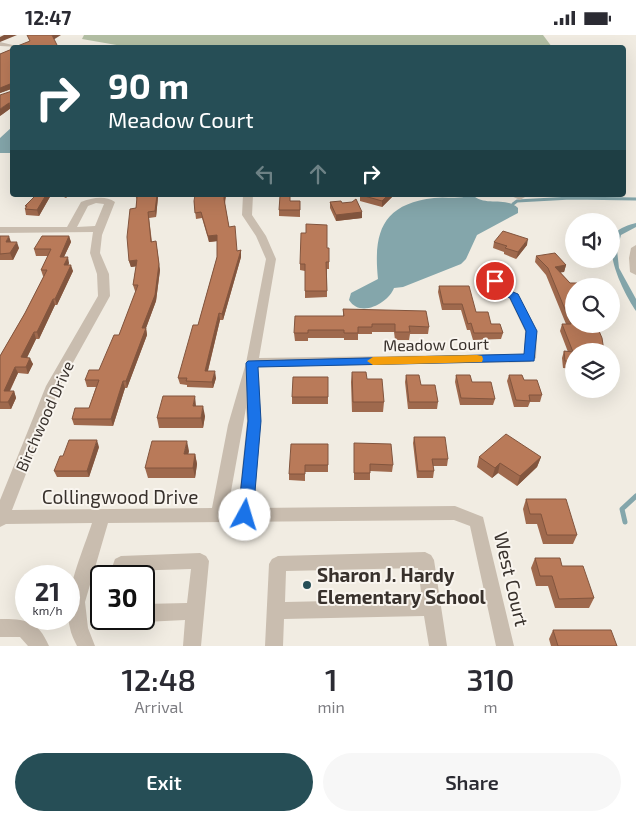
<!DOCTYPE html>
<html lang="en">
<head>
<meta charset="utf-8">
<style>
	:root { --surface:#fff; --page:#f7f7f7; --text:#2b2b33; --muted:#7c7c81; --accent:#264e56 }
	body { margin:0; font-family:"Exo 2",sans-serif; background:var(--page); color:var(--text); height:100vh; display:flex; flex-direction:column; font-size:19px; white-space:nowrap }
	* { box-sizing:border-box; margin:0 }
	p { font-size:16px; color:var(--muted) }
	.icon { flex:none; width:28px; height:28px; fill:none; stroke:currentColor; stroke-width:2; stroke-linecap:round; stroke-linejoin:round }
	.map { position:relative; height:611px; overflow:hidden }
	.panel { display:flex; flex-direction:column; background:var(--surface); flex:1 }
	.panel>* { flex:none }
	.hud { position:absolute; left:10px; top:10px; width:616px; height:152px; border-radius:5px; box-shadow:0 5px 20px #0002; background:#264e56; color:#fff; overflow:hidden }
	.fabs { position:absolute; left:565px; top:178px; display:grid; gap:10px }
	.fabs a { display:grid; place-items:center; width:55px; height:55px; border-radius:50%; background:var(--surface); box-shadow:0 5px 20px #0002; font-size:25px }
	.speed { position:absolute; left:15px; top:530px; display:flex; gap:10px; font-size:25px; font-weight:700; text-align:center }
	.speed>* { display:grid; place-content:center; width:65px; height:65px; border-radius:50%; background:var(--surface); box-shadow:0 5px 20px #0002; line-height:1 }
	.speed small { font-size:12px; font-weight:400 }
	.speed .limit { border:2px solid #111; border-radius:8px; background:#fff; color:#111 }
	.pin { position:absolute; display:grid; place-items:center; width:42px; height:42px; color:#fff; margin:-21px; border:2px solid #fff; border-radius:50%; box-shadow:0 1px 5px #0007 }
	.me { position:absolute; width:55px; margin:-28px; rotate:6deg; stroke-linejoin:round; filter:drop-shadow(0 0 4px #0008) }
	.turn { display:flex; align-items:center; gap:18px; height:105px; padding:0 15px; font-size:22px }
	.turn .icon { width:65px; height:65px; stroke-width:2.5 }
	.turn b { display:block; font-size:35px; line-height:42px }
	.lanes { display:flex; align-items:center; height:48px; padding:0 15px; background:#0003; justify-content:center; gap:25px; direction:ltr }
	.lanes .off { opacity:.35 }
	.eta { display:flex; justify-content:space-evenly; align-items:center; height:85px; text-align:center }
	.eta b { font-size:30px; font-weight:600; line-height:35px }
	.action { display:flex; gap:10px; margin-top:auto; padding:10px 15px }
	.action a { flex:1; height:58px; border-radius:30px; background:var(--accent); color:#fff; font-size:20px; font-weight:600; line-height:58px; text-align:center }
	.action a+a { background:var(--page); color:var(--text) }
	.status { display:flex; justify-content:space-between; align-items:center; height:35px; padding:0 25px; background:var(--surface); direction:ltr }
	.status svg { height:14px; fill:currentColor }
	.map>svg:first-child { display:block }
	.green { fill:#b3bfa4 }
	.water { fill:#84a6ab }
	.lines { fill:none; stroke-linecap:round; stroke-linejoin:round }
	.stream-far1 { stroke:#84a6ab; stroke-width:3 }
	.stream { stroke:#84a6ab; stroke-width:5 }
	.minor { fill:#c9bdaf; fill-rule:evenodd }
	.wall { fill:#9f694d }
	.shaded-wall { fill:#82553e }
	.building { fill:#b97a59; stroke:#82553e }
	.route { fill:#1a73e8; stroke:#114b97 }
	.slow { fill:#f59e0b }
	.poi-dot { fill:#264e56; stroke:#f9f5ef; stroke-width:2 }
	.labels { text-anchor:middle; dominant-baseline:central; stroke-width:4; stroke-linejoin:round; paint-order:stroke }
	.street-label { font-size:16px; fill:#38312c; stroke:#f9f5ef }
	.near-street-label { font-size:19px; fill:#38312c; stroke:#f9f5ef }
	.near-poi-label { font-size:19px; font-weight:bold; fill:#38312c; stroke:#f9f5ef; text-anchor:start }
</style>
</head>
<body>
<div class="status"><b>12:47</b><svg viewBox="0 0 49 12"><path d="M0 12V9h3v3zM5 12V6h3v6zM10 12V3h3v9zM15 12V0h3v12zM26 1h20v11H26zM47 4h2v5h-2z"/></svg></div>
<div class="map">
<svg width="636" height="611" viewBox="0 0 636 611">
	<rect width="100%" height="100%" fill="#f1ece2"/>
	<path class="green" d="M84,0H543L552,12H128L82,4Z"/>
	<path class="water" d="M12,92V118H0V103Z
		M469,160H473C484,172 506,161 518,173V178L477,200L466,224L461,229L403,252L394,253C389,267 361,284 349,265L351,258L378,244C373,196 383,169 434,163C445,161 460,165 469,160Z
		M636,188V192L621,200L617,215L619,233L636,264V276C625,260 603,218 615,199C620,192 629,190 636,188Z"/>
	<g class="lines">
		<path class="stream-far1" d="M513,169L517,166L571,163L636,164"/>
		<path class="stream" d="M625,487L622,474L636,461"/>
		<path class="minor" d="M0,7L21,12L0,11Z
			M243,160H253L252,180L266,201L276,224L259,323L524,319L525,296L509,263L501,259L489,247L491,245H499L509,255L518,259L537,296L536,323L530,327L257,332L256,338L259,341L261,386L254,473L455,471L483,482L514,611H496L470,491L454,485L108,488L85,567L88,593L95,611H77C74,605 71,599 70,593C62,561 82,519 92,488L6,489L0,492V465L46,351L98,261L97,239L90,218L93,197L0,198V192H67L81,167C92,163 105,160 115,167L102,200L100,218L109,239L110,261L60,351L12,475L212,473L228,390L246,328L266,224L256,201L242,180ZM96,168L104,169L95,191L77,192L88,171ZM246,373L247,386L238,473H228Z
			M509,160H523L525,162L520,165Z
			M636,210V240L630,237L629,223L631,213Z
			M425,517L431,520L434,525L447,611H429L424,581L284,584L283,611H265L269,529L272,524L278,521ZM418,533L422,564L285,567L286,536Z
			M200,518L206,521L209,526L201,611H183L185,585L144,587L137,584H144V569L187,568L191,534L128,536L127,541H109L115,524L121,521Z
			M0,584C25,584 38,585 49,611H28L20,602H0Z"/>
	</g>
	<path class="wall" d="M12,14V73H11L0,81L12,55L11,54L0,58V19Z
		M36,160H51L39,181L26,180L25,174L26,172L25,171Z
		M60,160H69L66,163Z
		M135,160H161V161L158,162L156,182L149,183L152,207L160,235L156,266L146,293L147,300L127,353H125L113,391L74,390L72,384L89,373L96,352H87L85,345L99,335L119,300L136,256H135L133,250L136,231L131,232L129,226L137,165Z
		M226,160L225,169L229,192L237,216L241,215V222L223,285H220L208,336L216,343L213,353L187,352V350L180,349L178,343L198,290L217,222V206L209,207L202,183L196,184L194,166Z
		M360,160H393V161L382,172L360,166Z
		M290,166H300V182L279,181V175Z
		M330,167L342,168L362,177V183L336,186L330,173Z
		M0,201L11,207L19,213L13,225H0Z
		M69,201L71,207L64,222L69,228L68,230L73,236L57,270H55L39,304H36L27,322L33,329L28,339L18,338L10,356H14L16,363L11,374H0V321L25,278L44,241H43L41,235L48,221H36L34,214Z
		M494,207L527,210L516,224L504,219V217L493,213Z
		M327,213H329V234H327V262L305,263V236L300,235V229Z
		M536,221L566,230L564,237H560L570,248L574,316V334L563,333L562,323L564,316L568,317L560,296L562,289H566L546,240L535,227Z
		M439,251L476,277L503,298L501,304L473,305L470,295H467L461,275H442L438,257Z
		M343,274L429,292L428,299H410L409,305H395L394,297H372V299H358V305H344V303H308V306H295L294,298L343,281Z
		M352,337L367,344L384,367L383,377H352L351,347Z
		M406,340L421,350L438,367L437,374H408L405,347Z
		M456,340L472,347L495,364L493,370H460L455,347Z
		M509,340L524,345L542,360L540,367H530L528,372H514L507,346Z
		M328,342V369H292V362Z
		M205,381L203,393H159L157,383Z
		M414,402L448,424L447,431H433L434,436L433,443H417L413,408Z
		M354,408L393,430L392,437L370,436V445H354Z
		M328,409V437H305V446L289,445V439Z
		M99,412L89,442H57L54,436L63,421Z
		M189,416L188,419H195L197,429L195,443H148L145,433Z
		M479,422H541L537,432L517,451L498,438L492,443L477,432Z
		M526,464L577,500L573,509H543L537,489H526L523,474Z
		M535,523L562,531L594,563L589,573H555L548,551H536L531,533Z
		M553,595L617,611H551L549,604Z"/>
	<path class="shaded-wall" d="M4,0H17L0,7V2Z
		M52,0H61L53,5Z
		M10,49L11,54L0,58V53Z
		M9,68L11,73L0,81V74Z
		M46,160H51L39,181L37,175Z
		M157,160H161V161L158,162L156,182L155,176Z
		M224,160H226L224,170Z
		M388,160H393V161L382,172V166Z
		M362,177V183L336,186V180Z
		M217,200L218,206L209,207L208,201Z
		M9,201L11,207H6Z
		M69,201L71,207L61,228L60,222Z
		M528,204L527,210L516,224L518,217Z
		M156,206L160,235L156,266L146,293L147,300L127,353L126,346L142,293Z
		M17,207L19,213L13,225L10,218Z
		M241,215V222L223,285L222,279Z
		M68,222L69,228L66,237L64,230Z
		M137,225L139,231L131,232L129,226Z
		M71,230L73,236L57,270L55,264Z
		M566,230L564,237L553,239L555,232Z
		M53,264L55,270L39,304L37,297Z
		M219,278L220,285L206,343L205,336Z
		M34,297L36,304L24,329L21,322Z
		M30,323L33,329L28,339L26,332Z
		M15,332L18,338L6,363L4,356Z
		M215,336L216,343L213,353L212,347Z
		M123,346L125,353L113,391L111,384Z
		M14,356L16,363L11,374L8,367Z
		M195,361L196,371H193Z
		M203,371L205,381L203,393L201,383Z
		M97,405L99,412L89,442L87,436Z
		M187,406L189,416L186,429L184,419Z
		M195,419L197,429L195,443L193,433Z
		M541,422L537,432L517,451L520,441Z
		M500,428L498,438L492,443L495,433Z"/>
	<path class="building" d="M27,0H52L58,12H15L30,6Z
		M12,14V69L9,68L0,74V60L12,56V51L10,49L0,53V19Z
		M36,160H46L37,175L25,174L27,171H25Z
		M136,160H157L155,176L148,177L151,207L156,206L159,229L155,260L142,293H146L126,346H123L111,384H72L75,373H89L99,345H85L89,335H99L114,300H119L138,250H133L137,225L129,226L127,202L130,174L136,173L137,162Z
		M195,160H224V164L229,192L235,191L237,216L241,215L222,279L219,278L205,336H215L212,347L186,346L187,343H178L193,290H198L217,222V200L208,201L201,177L195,178L194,166Z
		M361,160H388L382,166Z
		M280,161H290V166H300V175H279Z
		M356,164L362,177L336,180L330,167L341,166L342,168L352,167Z
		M306,189L327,190V213H329V227H326L327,256H305V229H300L301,198H306Z
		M503,196L528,204L518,217L505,213L507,211L494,207Z
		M0,201H9L6,207H17L10,218L0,219Z
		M42,201H69L60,222H68L64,230H71L55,264H53L37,297H34L21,322L30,323L26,332H15L4,356H14L8,367H0V321L25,278L47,235H41L51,214H34Z
		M555,218L566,230L555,232L570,248H577L578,251H574V289H596L602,303L604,316H574V327L565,326L564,316L573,317L562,289H571L548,233L536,221Z
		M439,251H469L476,277H488L491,289H500L503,298H474L471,288L468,289L462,269H443Z
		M343,274L426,276L429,292L409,291L410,297H395V289H372V292H358V298H344V295H308V298H294L295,281H344Z
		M352,337H366L367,344H382L384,367H353Z
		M406,340H419L421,350H435L438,367H409Z
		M456,340H470L472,347H491L495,364L461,363Z
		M509,340H522L524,345H537L542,360H529L530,366L516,365Z
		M293,342H328V362H292Z
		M163,361H195L193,371H203L201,383H157Z
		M506,399L541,422L520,441L500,428L495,433L479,422Z
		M414,402H445L448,424H432L434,436H418Z
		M69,405H97L87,436H54L60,421H63Z
		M152,406H187L184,419H195L193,433H145Z
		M354,408L391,409L393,430L370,429V438H354Z
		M291,409H328V430H305V439H289Z
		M526,464H566L577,500H547L541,479H530Z
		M535,523H560L562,531H583L594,563L559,564L552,541H540Z
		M553,595H611L617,611H558Z"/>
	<path class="route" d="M495,243L499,244L508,255L518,259L537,296L534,326L258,332L261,386L253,480L250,484L245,486L240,484L238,480L248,386L246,328L248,326L524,319L526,296L510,263L501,259L490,246Z"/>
	<path class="slow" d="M477,320L482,321L483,324L482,327L373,330L367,326L373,322Z"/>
	<circle class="poi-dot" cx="307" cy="550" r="5"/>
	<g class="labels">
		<g class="street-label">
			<text transform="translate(436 309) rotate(-1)">Meadow Court</text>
			<text transform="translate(44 381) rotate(-66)">Birchwood Drive</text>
		</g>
		<g class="near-street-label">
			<text x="120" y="461">Collingwood Drive</text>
			<text transform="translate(512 544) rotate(77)">West Court</text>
		</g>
		<g class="near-poi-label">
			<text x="317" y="539">Sharon J. Hardy<tspan x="317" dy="22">Elementary School</tspan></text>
		</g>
	</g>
</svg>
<div class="fabs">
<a><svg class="icon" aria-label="sound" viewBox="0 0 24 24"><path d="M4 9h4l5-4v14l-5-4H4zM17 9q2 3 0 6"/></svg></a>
<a><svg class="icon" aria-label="search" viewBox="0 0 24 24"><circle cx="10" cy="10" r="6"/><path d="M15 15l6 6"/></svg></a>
<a><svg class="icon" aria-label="layers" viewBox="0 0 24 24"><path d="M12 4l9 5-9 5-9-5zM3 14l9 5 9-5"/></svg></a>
</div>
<div class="speed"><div>21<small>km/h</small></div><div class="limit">30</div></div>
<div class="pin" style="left:495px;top:246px;background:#d93025"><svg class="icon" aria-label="arrive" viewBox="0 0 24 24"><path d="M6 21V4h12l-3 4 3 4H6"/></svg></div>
<svg class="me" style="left:245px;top:480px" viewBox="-20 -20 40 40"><circle r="19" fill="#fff"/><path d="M0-13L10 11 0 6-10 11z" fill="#1a73e8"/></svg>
<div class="hud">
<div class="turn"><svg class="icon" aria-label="right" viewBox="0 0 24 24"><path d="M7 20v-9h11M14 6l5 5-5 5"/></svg><div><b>90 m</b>Meadow Court</div></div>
<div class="lanes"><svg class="icon off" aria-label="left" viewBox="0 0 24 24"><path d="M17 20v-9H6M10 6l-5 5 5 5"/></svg><svg class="icon off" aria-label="ahead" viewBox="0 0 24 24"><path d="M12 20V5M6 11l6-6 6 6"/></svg><svg class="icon" aria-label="right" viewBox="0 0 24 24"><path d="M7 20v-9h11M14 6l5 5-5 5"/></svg></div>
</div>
</div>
<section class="panel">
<div class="eta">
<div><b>12:48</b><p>Arrival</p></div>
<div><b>1</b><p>min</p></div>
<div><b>310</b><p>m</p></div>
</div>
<div class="action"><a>Exit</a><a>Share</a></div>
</section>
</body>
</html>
